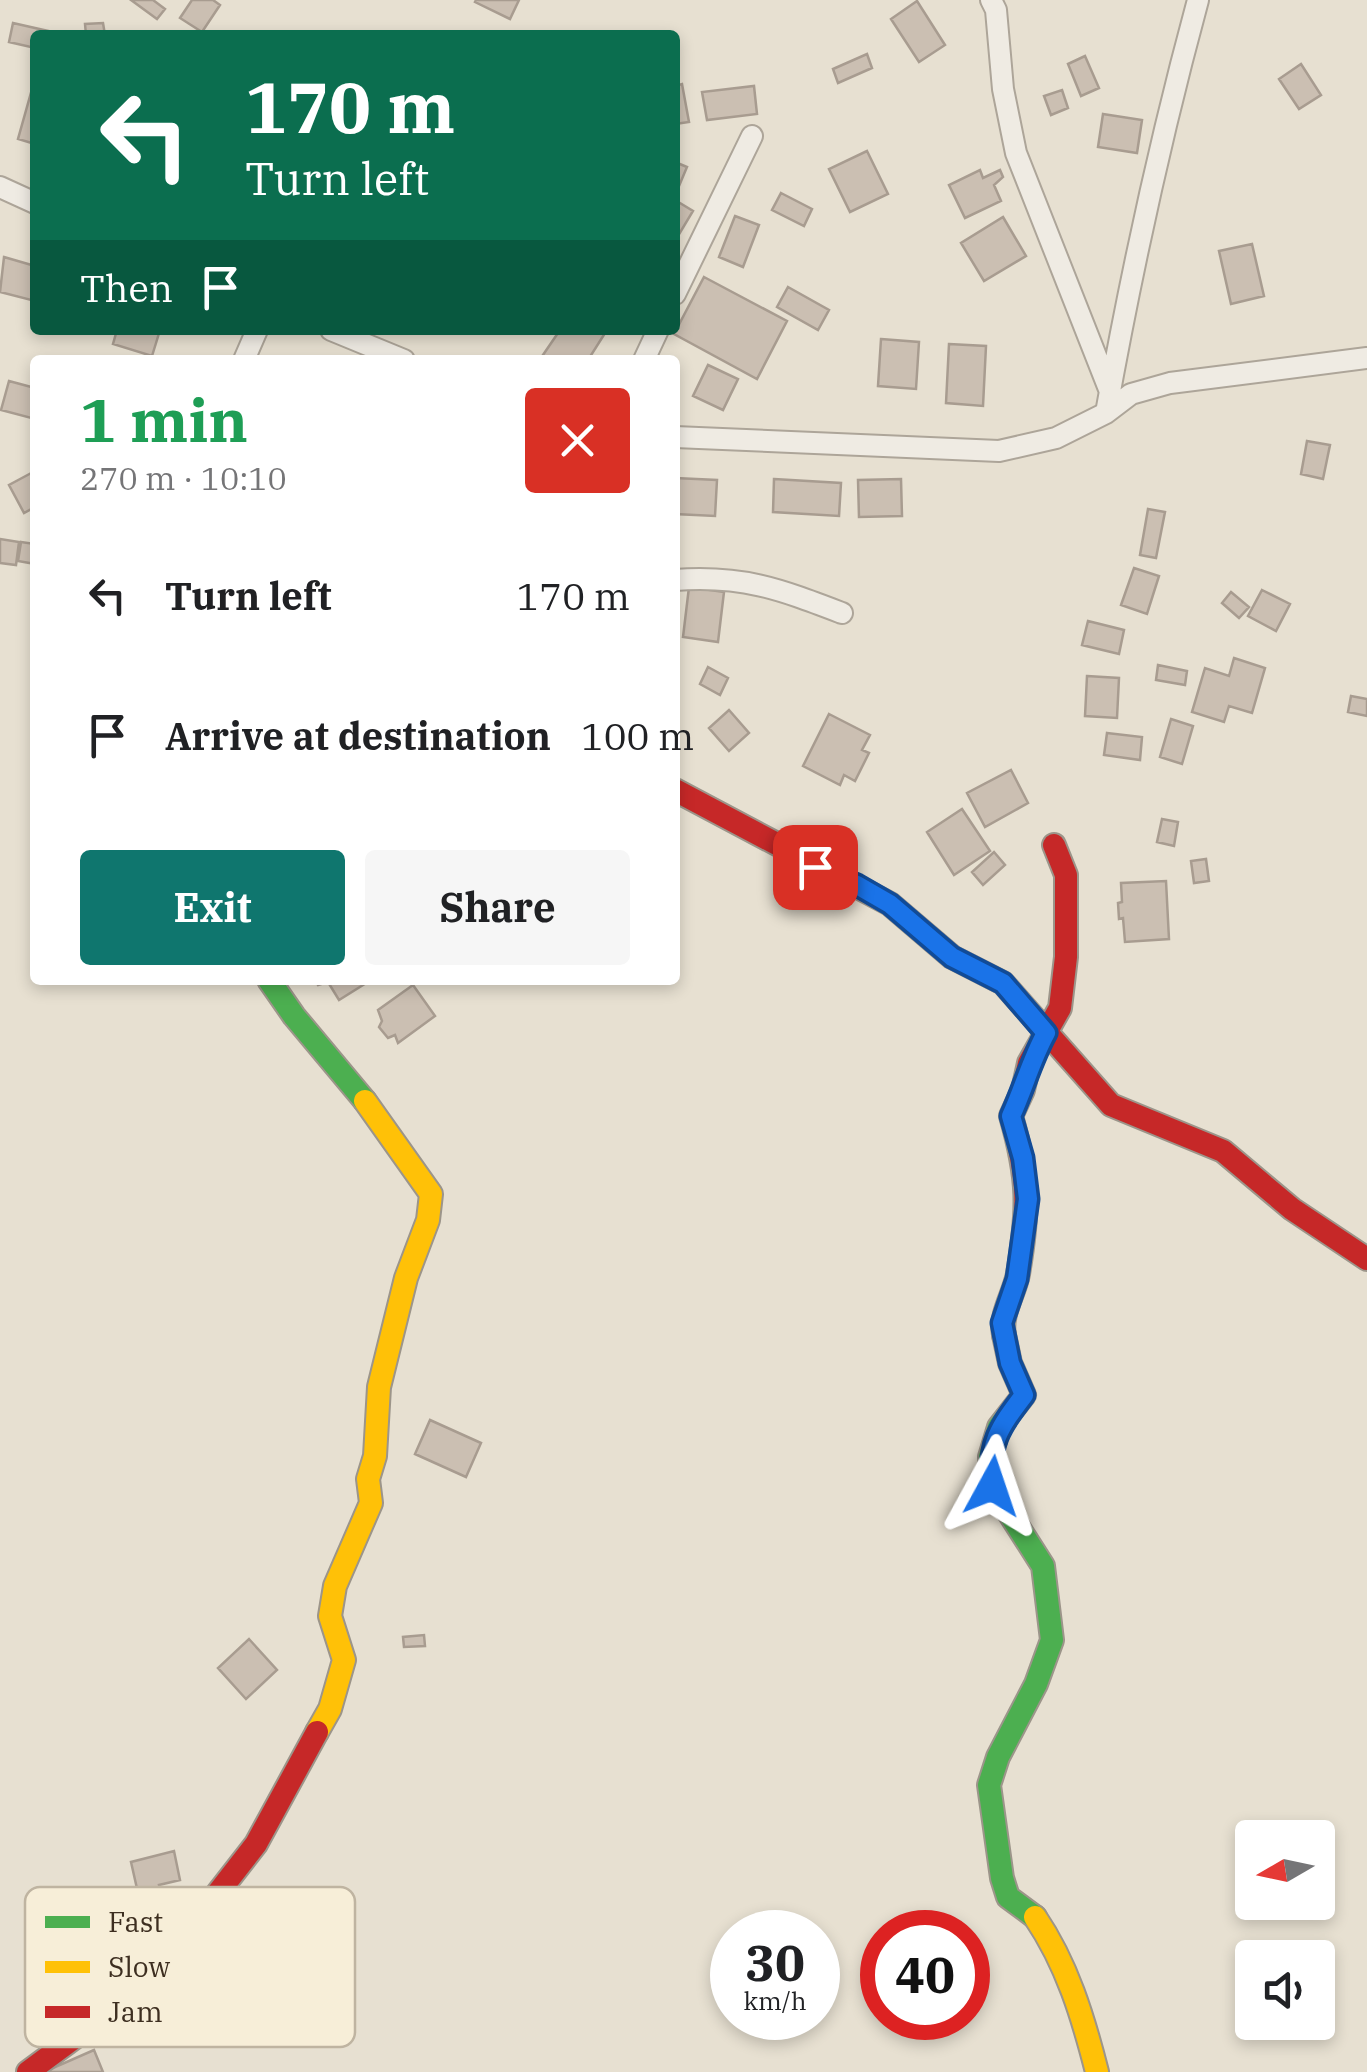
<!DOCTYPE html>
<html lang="en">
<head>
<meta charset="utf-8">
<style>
	:root { --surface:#fff; --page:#f6f6f6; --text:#202124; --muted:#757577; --accent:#0f766e }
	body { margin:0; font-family:"IBM Plex Serif",serif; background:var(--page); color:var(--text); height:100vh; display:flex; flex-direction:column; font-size:38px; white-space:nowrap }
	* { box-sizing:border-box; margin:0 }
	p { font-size:32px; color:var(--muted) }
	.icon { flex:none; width:55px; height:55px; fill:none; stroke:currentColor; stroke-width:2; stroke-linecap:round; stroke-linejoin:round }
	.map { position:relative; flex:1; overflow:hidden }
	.panel { position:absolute; left:30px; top:355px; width:650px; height:630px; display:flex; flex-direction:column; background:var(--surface); border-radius:10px; box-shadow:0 5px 15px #0003 }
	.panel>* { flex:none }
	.guide { position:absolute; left:30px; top:30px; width:650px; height:305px; border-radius:10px; box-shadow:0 5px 15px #0003; background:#0b6e4f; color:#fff; overflow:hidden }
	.needle { width:65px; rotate:261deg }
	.fabs { position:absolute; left:1235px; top:1820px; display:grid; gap:20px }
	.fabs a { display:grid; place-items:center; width:100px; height:100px; border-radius:10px; background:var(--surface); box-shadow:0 5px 15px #0003; font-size:50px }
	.speed { position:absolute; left:710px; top:1910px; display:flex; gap:20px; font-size:50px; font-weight:700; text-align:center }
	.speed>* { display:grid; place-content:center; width:130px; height:130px; border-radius:50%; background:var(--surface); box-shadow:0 5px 15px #0003; line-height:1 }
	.speed small { font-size:25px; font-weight:400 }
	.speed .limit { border:15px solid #d22; background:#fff; color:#111 }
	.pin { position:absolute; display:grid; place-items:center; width:85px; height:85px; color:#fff; margin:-42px; border-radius:20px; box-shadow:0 5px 15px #0006 }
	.me { position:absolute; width:110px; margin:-55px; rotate:5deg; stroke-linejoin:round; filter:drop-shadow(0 0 8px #0008) }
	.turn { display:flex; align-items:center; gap:35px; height:210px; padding:0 50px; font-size:45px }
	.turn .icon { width:130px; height:130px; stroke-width:2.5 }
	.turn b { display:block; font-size:70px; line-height:85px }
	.then { display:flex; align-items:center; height:95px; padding:0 50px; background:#0003; gap:20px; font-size:38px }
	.round { display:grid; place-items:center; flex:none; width:105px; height:105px; border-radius:10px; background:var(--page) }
	.head { display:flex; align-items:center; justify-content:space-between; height:170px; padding:0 50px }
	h1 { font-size:60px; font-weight:700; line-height:75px; color:#1e9e55 }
	.button { display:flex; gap:20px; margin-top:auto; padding:20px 50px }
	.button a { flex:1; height:115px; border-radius:10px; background:var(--accent); color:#fff; font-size:40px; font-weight:700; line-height:115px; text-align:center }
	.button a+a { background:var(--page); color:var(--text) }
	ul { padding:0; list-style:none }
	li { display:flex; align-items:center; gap:30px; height:140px; padding:0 50px }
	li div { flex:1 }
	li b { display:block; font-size:38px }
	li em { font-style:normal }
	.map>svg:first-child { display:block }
	.building { fill:#cbbfb2; stroke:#a89c90; stroke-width:2.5 }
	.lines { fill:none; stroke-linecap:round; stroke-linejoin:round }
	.street-casing { stroke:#ada599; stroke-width:24 }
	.fast-casing { stroke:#9c958a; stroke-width:26 }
	.slow-casing { stroke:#9c958a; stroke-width:26 }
	.jam-casing { stroke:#9c958a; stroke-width:26 }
	.street { stroke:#efebe3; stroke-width:20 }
	.fast { stroke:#4caf50; stroke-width:22 }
	.slow { stroke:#ffc107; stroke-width:22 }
	.jam { stroke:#c62828; stroke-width:22 }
	.route-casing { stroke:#114b97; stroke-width:25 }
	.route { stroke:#1a73e8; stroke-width:18 }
	.key { fill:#f7eed8; stroke:#bfb4a1; stroke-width:2.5 }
	.key-label { font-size:28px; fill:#3d2e20 }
</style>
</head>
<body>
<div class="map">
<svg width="1367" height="2072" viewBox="0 0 1367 2072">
	<rect width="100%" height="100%" fill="#e7e0d1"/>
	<path class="building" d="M131,0H153L165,9L157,19Z
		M192,0H213L220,5L202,32L180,18Z
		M476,0H519L510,19L475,2Z
		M917,1L945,45L919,62L891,19Z
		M13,23L66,35H35V48L9,42Z
		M103,23L105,35H86L85,24Z
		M867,54L872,68L838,83L833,69Z
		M1085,56L1099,88L1081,96L1068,64Z
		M1301,64L1321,95L1299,109L1279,79Z
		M34,82H35V144L18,139Z
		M682,84L689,122L675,124V86Z
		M754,86L757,114L707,120L702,92Z
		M1062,90L1068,108L1051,115L1044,96Z
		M1103,114L1142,120L1137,153L1098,147Z
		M867,151L888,194L850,212L829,169Z
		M675,162L687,167L679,186L675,184Z
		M980,170L983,178L1000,170L1003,177L994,185L1001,201L965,218L949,185Z
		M781,193L812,209L804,226L772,210Z
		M675,200L693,211L675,241Z
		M735,216L759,225L743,267L719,257Z
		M1003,217L1026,256L984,281L961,243Z
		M1252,244L1264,296L1231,304L1219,251Z
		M4,257L35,266V301L0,292Z
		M704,277L787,321L757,379L674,334Z
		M788,287L829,310L818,330L777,307Z
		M117,330H160L152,356L113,344Z
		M560,330H607L588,360H551L543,355Z
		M881,339L919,342L916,389L878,386Z
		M949,344L986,346L983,406L946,403Z
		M708,365L738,379L723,410L693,396Z
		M9,381L35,388V419L1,410Z
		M1307,441L1330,445L1323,479L1301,474Z
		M35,471V507L24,513L9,485Z
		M675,478L717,480L715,516L675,514Z
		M774,479L841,483L839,516L773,512Z
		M901,479L902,516L859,517L858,480Z
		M1148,509L1165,512L1156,558L1140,555Z
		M0,539L19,542L16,565L0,563Z
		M21,542L35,544V564L18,561Z
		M1134,568L1159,576L1147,614L1121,605Z
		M689,587L724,592L718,642L683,637Z
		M1262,590L1290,604L1276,631L1248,616Z
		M1231,592L1249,607L1239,618L1222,603Z
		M1088,621L1124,630L1119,654L1082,645Z
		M1234,658L1265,668L1252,713L1229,706L1224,722L1192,712L1205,668L1229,676Z
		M1158,665L1187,671L1185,685L1156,680Z
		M708,667L728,678L720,695L700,684Z
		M1087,676L1119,678L1117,718L1085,716Z
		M1351,696L1367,699V716L1348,712Z
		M729,710L749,733L729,751L709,728Z
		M829,714L870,735L862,750L869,753L855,781L844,775L840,785L803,766Z
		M1171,719L1193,726L1182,764L1160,757Z
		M1107,733L1142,737L1140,760L1104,755Z
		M1011,770L1028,803L985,827L967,793Z
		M962,809L990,851L954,875L927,832Z
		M1162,819L1178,822L1174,846L1157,842Z
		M994,852L1005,865L983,885L972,872Z
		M1206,859L1209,881L1194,883L1191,861Z
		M1166,881L1169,939L1125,942L1123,918L1119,919L1118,903L1122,902L1121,883Z
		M315,980H371L339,1000L328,982L318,985Z
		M413,985L435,1016L398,1043L395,1035L388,1038L379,1027L382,1021L378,1010Z
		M430,1420L481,1443L466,1477L415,1454Z
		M424,1635L425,1646L404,1647L403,1637Z
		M249,1639L277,1670L246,1699L218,1668Z
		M174,1851L180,1880L159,1885L163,1900L151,1902L148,1891L138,1893L131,1862Z
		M94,2050L103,2072H44Z"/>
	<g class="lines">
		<defs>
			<path id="street" d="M991,0L996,10L1003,89L1016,153L1109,389
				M0,187L35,203
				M675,294L752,136
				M331,330L404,360
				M244,360L257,330
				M644,360L658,330
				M1106,413C1131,274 1161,136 1198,0
				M675,437L999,451L1056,438L1106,413L1131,394L1170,383L1367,358
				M675,580C743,575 779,589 842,613"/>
			<path id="fast" d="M269,980L294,1016L365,1101
				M1004,1335L1010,1363L1024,1395L999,1427L990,1457L992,1486L1043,1566L1052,1640L1036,1684L998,1757L989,1785L1002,1878L1008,1897L1035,1917"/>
			<path id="slow" d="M317,1732L330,1709L344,1660L330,1616L335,1586L371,1503L368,1479L375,1456L379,1387L406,1278L428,1220L431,1194L365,1101
				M1035,1917C1067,1964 1083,2017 1097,2072"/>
			<path id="jam" d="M675,790L890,904L952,957L1003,983L1111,1105L1223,1151L1292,1209L1367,1259
				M1004,1335C1000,1313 1014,1295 1018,1274C1029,1209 1029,1179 1011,1116L1023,1090L1029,1063L1060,1008L1066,957V875L1054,845
				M28,2072L121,2003L193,1925L256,1844L317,1732"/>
		</defs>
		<use href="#street" class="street-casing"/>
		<use href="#fast" class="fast-casing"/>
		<use href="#slow" class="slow-casing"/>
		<use href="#jam" class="jam-casing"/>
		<use href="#street" class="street"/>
		<use href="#fast" class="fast"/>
		<use href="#slow" class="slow"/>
		<use href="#jam" class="jam"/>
	</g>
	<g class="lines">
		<defs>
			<path id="route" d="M815,867L857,885L890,904L952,957L1003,983L1046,1033C1031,1060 1024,1088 1011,1116L1023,1158L1028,1199L1017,1279L1002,1323L1010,1363L1024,1395C999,1428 988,1443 992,1486"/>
		</defs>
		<use href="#route" class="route-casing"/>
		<use href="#route" class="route"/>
	</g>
	<rect x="25" y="1887" width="330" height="160" rx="15" class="key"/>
	<rect x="45" y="1916" width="45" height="12" fill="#4caf50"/>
	<rect x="45" y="1961" width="45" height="12" fill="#ffc107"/>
	<rect x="45" y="2006" width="45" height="12" fill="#c62828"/>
	<g class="key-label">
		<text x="108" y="1932">Fast</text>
		<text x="108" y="1977">Slow</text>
		<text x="108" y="2022">Jam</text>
	</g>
</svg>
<div class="fabs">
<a><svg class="needle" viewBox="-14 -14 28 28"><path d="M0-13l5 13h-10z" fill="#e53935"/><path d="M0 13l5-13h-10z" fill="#757577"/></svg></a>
<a><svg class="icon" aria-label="sound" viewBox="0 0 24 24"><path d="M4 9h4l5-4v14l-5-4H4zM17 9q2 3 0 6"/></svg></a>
</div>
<div class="speed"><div>30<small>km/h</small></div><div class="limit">40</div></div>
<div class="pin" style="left:815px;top:867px;background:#d93025"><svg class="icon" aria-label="arrive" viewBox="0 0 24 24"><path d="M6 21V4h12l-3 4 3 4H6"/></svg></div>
<svg class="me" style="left:992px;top:1486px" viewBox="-20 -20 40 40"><path d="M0-17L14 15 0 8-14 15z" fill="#1a73e8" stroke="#fff" stroke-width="4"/></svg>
<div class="guide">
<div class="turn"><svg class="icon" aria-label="left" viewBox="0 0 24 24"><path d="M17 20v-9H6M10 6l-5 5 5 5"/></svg><div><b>170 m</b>Turn left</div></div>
<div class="then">Then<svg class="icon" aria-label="arrive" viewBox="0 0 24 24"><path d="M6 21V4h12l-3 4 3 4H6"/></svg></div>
</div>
<section class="panel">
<div class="head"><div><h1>1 min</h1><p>270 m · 10:10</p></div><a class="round" style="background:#d93025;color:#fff"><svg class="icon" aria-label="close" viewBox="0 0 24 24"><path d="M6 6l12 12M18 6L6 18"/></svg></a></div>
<ul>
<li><svg class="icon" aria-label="left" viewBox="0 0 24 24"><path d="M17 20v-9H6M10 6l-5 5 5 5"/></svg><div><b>Turn left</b></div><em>170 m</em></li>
<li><svg class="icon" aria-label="arrive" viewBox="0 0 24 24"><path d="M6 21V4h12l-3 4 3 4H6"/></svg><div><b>Arrive at destination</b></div><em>100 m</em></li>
</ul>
<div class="button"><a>Exit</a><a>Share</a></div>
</section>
</div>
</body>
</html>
